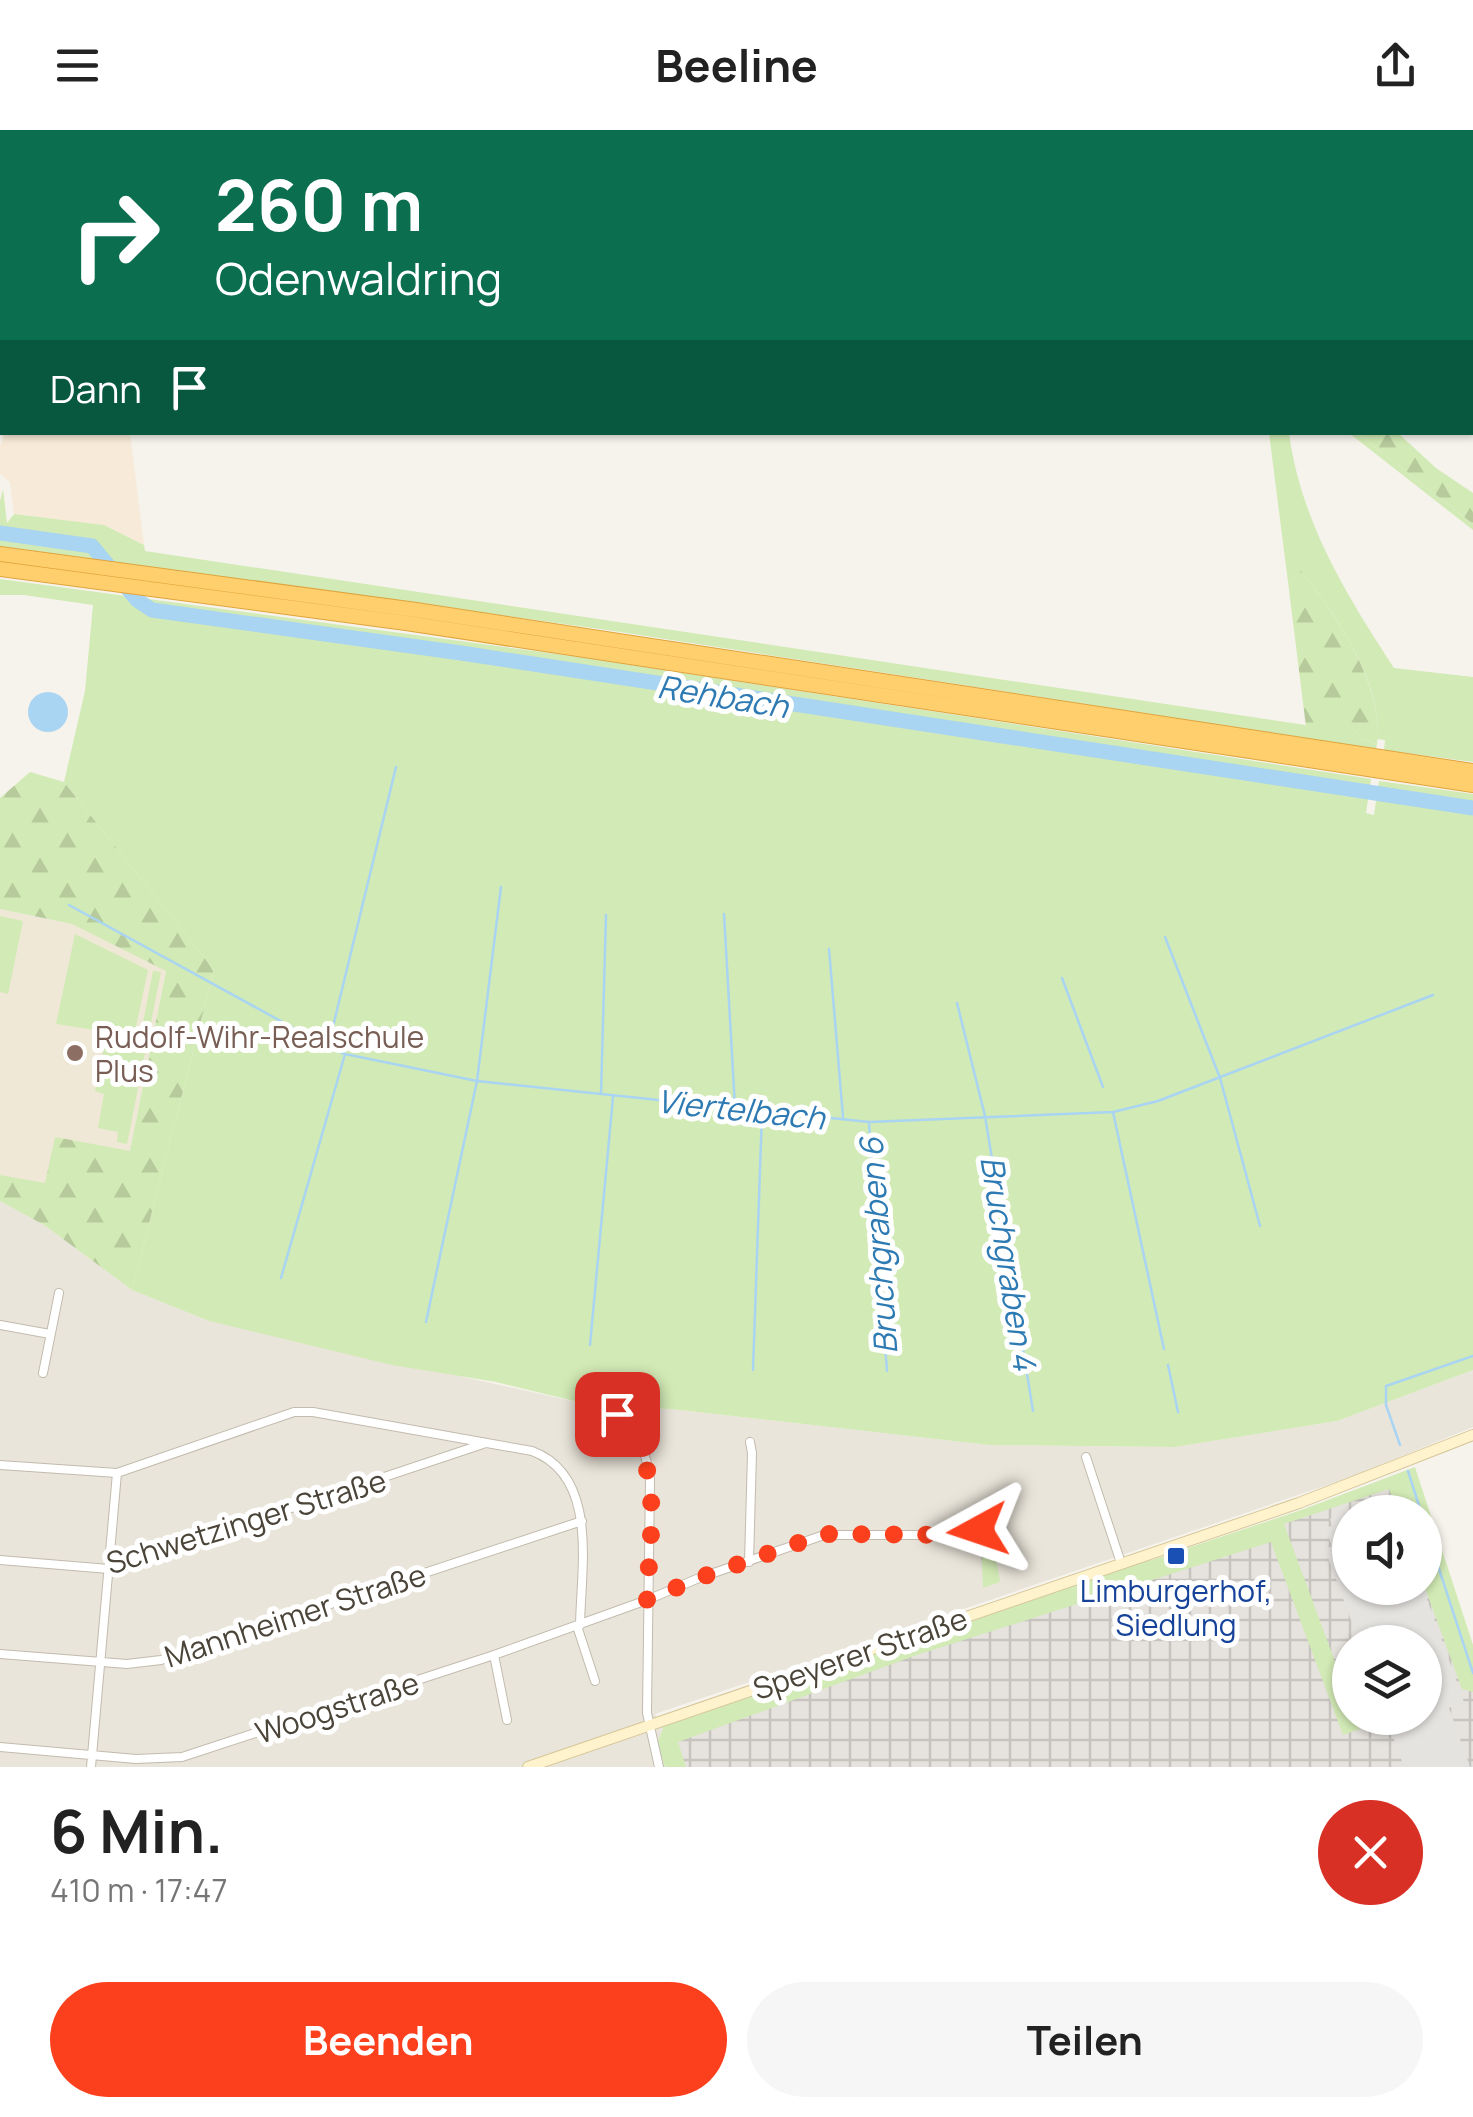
<!DOCTYPE html>
<html lang="de">
<head>
<meta charset="utf-8">
<style>
	:root { --surface:#fff; --page:#f6f6f6; --text:#222; --muted:#767676; --accent:#fc3f1d }
	body { margin:0; font-family:Manrope,sans-serif; background:var(--page); color:var(--text); height:100vh; display:flex; flex-direction:column; font-size:38px; white-space:nowrap }
	* { box-sizing:border-box; margin:0 }
	p { font-size:32px; color:var(--muted) }
	.icon { flex:none; width:55px; height:55px; fill:none; stroke:currentColor; stroke-width:2; stroke-linecap:round; stroke-linejoin:round }
	.map { position:relative; height:1637px; overflow:hidden }
	.details { display:flex; flex-direction:column; background:var(--surface); flex:1 }
	.details>* { flex:none }
	.top-card { position:absolute; left:0px; top:0px; width:1475px; height:305px; box-shadow:0 2px 8px #0004; background:#0b6e4f; color:#fff; overflow:hidden }
	.fabs { position:absolute; left:1332px; top:1365px; display:grid; gap:20px }
	.fabs a { display:grid; place-items:center; width:110px; height:110px; border-radius:50%; background:var(--surface); box-shadow:0 2px 8px #0004; font-size:50px }
	.pin { position:absolute; display:grid; place-items:center; width:85px; height:85px; color:#fff; margin:-42px; border-radius:20px; box-shadow:0 5px 15px #0006 }
	.me { position:absolute; width:110px; margin:-55px; rotate:265deg; stroke-linejoin:round; filter:drop-shadow(0 0 8px #0008) }
	.turn { display:flex; align-items:center; gap:35px; height:210px; padding:0 50px; font-size:45px }
	.turn .icon { width:130px; height:130px; stroke-width:2.5 }
	.turn b { display:block; font-size:70px; line-height:85px }
	.then { display:flex; align-items:center; height:95px; padding:0 50px; background:#0003; gap:20px; font-size:38px }
	.round { display:grid; place-items:center; flex:none; width:105px; height:105px; border-radius:52px; background:var(--page) }
	.headline { display:flex; align-items:center; justify-content:space-between; height:170px; padding:0 50px }
	h1 { font-size:60px; font-weight:700; line-height:75px }
	.primary-button { display:flex; gap:20px; margin-top:auto; padding:20px 50px }
	.primary-button a { flex:1; height:115px; border-radius:60px; background:var(--accent); color:#fff; font-size:40px; font-weight:700; line-height:115px; text-align:center }
	.primary-button a+a { background:var(--page); color:var(--text) }
	header { display:flex; justify-content:space-between; align-items:center; height:130px; padding:0 50px; background:var(--surface); font-size:45px; font-weight:700 }
	.map>svg:first-child { display:block }
	.residential { fill:#eae5da }
	.commercial { fill:#f7ead8 }
	.industrial { fill:url(#industrial-grid); fill-rule:evenodd }
	.education { fill:#efe8d6 }
	.grass { fill:#d2eab5 }
	.forest { fill:url(#forest-firs) }
	.park { fill:url(#park-crowns) }
	.parking { fill:#e5e3e0 }
	.water { fill:#a9d4f2 }
	.lines { fill:none; stroke-linecap:round; stroke-linejoin:round }
	.stream { stroke:#a9d4f2; stroke-width:2.5 }
	.river { stroke:#a9d4f2; stroke-width:15 }
	.street-casing { stroke:#c2bbae; stroke-width:10 }
	.secondary-casing { stroke:#d6c79b; stroke-width:12 }
	.highway-casing { stroke:#e0a43c; stroke-width:16 }
	.street { stroke:#fff; stroke-width:8 }
	.secondary { stroke:#fff3cd; stroke-width:10 }
	.highway { stroke:#ffcf6e; stroke-width:14 }
	.route { stroke:#fc3f1d; stroke-width:18; stroke-dasharray:0 32.4 }
	.education-dot { fill:#8d6e63; stroke:#fff; stroke-width:4 }
	.transit-dot { fill:#1a4fb4; stroke:#fff; stroke-width:4 }
	.labels { text-anchor:middle; dominant-baseline:central; stroke-width:10; stroke-linejoin:round; paint-order:stroke }
	.education-label { font-size:30px; fill:#785e54; stroke:#fff; text-anchor:start }
	.street-label { font-size:30px; fill:#4b4439; stroke:#fff }
	.transit-label { font-size:30px; fill:#164399; stroke:#fff }
	.water-label { font-size:32px; font-style:italic; fill:#2e7ab2; stroke:#fff }
</style>
</head>
<body>
<header><svg class="icon" aria-label="menu" viewBox="0 0 24 24"><path d="M4 6h16M4 12h16M4 18h16"/></svg>Beeline<svg class="icon" aria-label="share" viewBox="0 0 24 24"><path d="M12 15V3M7 8l5-5 5 5M5 13v7h14v-7"/></svg></header>
<div class="map">
<svg width="1473" height="1637" viewBox="0 0 1473 1637">
	<defs>
		<pattern id="industrial-grid" width="8" height="8" patternUnits="userSpaceOnUse" patternTransform="scale(2.5)"><rect width="8" height="8" fill="#e6e2dd"/><path d="M0 4h8M4 0v8" fill="none" stroke="#c7c3be"/></pattern>
		<pattern id="forest-firs" width="22" height="20" patternUnits="userSpaceOnUse" patternTransform="scale(2.5)"><rect width="22" height="20" fill="#d2eab5"/><path d="M5 1l3.5 6h-7zM16 11l3.5 6h-7z" fill="#b6ca9c"/></pattern>
		<pattern id="park-crowns" width="20" height="18" patternUnits="userSpaceOnUse" patternTransform="scale(2.5)"><rect width="20" height="18" fill="#d2eab5"/><path d="M2 6a3 3 0 1 1 6 0M12 15a3 3 0 1 1 6 0" fill="none" stroke="#b6ca9c"/></pattern>
	</defs>
	<rect width="100%" height="100%" fill="#f6f3ec"/>
	<path class="residential" d="M0,1071L44,1095L132,1160L209,1191L595,1276L671,1279L989,1315L1175,1317L1337,1291L1473,1240V1297L1351,1347L655,1584L663,1599L657,1613L665,1637H0Z"/>
	<path class="commercial" d="M94,0H750L751,2H94Z
		M4,303H130L144,415L104,395L14,384L10,352L0,344V316Z"/>
	<path class="industrial" d="M1406,1353L1415,1382H1350V1458H1425L1473,1551V1637H665L663,1599ZM1350,1512H1425V1588H1350Z"/>
	<path class="education" d="M0,779L72,794L166,840L130,1022L45,1054L0,1045Z"/>
	<path class="grass" d="M1269,303H1289C1301,392 1346,464 1394,538L1473,547V632L1384,620L1385,610L1377,609C1384,555 1334,481 1301,441L1288,452Z
		M1349,303H1357L1473,394V400Z
		M3,359L7,393L14,384L104,395L144,415L145,421L1359,603L1360,609L1377,614L1376,619L607,500L0,416V371Z
		M0,449L586,528L1371,649L1366,683L1374,685L1379,651L1473,664V1240L1337,1291L1175,1317L989,1315L671,1279L595,1276L496,1252L392,1235L209,1191L132,1160L214,840L64,652L85,561L93,475L24,465H0Z
		M0,786L23,791L8,864L0,862Z
		M75,804L148,840L134,906L56,894Z
		M153,841L161,842L127,1014L117,1012L118,1002L98,998L104,964L95,961L104,917L137,923Z
		M1415,1337L1473,1515V1562L1462,1559L1425,1458V1382H1398L1389,1359L1284,1394L1350,1572V1588H1356L1360,1599L1343,1605L1271,1412L917,1525L678,1612L686,1637H665L657,1613L663,1599L661,1595L1133,1434L1152,1430L1304,1379Z"/>
	<path class="forest" d="M1357,303H1398L1436,338L1473,363V394Z
		M1301,441C1336,484 1385,557 1377,614L1360,609L1359,603L1306,597L1288,452Z
		M30,642L64,652L214,840L132,1160L44,1095L0,1071V1045L45,1053L55,1007L130,1021L166,841L72,794L0,779V668Z"/>
	<path class="park" d="M981,1416H994L1000,1452L983,1458Z"/>
	<path class="parking" d="M1391,1367L1396,1382H1350V1458H1423L1464,1572L1449,1578L1470,1637H1404L1386,1588H1425V1512H1359L1325,1419L1332,1416L1325,1398L1332,1396L1330,1389Z"/>
	<path class="water" d="M870,0H1183L1184,2H872Z
		M28 582a20 20 0 1 1 40 0a20 20 0 1 1-40 0Z"/>
	<g class="lines">
		<path class="stream" d="M69,775L328,917L345,924L477,951L869,992L1113,982L1158,971L1433,865
			M724,784L735,977
			M1165,807L1220,948L1260,1096
			M829,819L843,987
			M1062,848L1103,957
			M957,873L985,986L1033,1281
			M328,917L396,637
			M601,964L606,785
			M1113,982L1164,1219
			M869,993L887,1241
			M281,1148L345,924
			M426,1192L477,951L501,757
			M590,1215L613,967
			M1168,1235L1178,1282
			M753,1240L762,982
			M1400,1315L1386,1275V1256L1473,1226
			M1408,1341L1421,1382
			M1425,1396L1473,1543"/>
		<path class="river" d="M0,403L92,416L137,470L152,480L461,523L1473,678"/>
		<defs>
			<path id="street" d="M486,2L491,0
				M0,281L2,272
				M0,1195L50,1204
				M43,1243L59,1163
				M617,1284C636,1303 647,1322 650,1349L647,1583L659,1637
				M1086,1327L1121,1433
				M0,1335L117,1343L294,1282H313L532,1321C599,1346 581,1438 580,1495
				M0,1430L109,1439L483,1314
				M749,1432L752,1323L750,1312
				M577,1496L595,1551
				M0,1524L127,1534L161,1530L582,1391
				M494,1525L507,1590
				M0,1617L136,1629L182,1627L494,1525L647,1470L699,1448L824,1405H969L978,1400
				M91,1637L117,1343"/>
			<path id="secondary" d="M71,2L72,0
				M81,2L82,0
				M0,125L2,121
				M528,1637L1299,1373L1473,1305"/>
			<path id="highway" d="M0,424L416,480L1473,641
				M0,439L406,493L1473,655"/>
		</defs>
		<use href="#street" class="street-casing"/>
		<use href="#secondary" class="secondary-casing"/>
		<use href="#highway" class="highway-casing"/>
		<use href="#street" class="street"/>
		<use href="#secondary" class="secondary"/>
		<use href="#highway" class="highway"/>
	</g>
	<g class="lines">
		<path class="route" d="M617,1284C666,1334 649,1404 647,1470L699,1448L824,1404L969,1405L978,1400"/>
	</g>
	<circle class="education-dot" cx="75" cy="923" r="10"/>
	<rect class="transit-dot" x="1166" y="1416" width="20" height="20" rx="5"/>
	<g class="labels">
		<g class="education-label">
			<text x="95" y="906">Rudolf-Wihr-Realschule<tspan x="95" dy="34">Plus</tspan></text>
		</g>
		<g class="street-label">
			<text transform="translate(246 1391) rotate(-17)">Schwetzinger Straße</text>
			<text transform="translate(295 1485) rotate(-18)">Mannheimer Straße</text>
			<text transform="translate(860 1523) rotate(-19)">Speyerer Straße</text>
			<text transform="translate(337 1577) rotate(-18)">Woogstraße</text>
		</g>
		<g class="transit-label">
			<text x="1176" y="1460">Limburgerhof,<tspan x="1176" dy="34">Siedlung</tspan></text>
		</g>
		<g class="water-label">
			<text transform="translate(723 566) rotate(9)">Rehbach</text>
			<text transform="translate(741 979) rotate(6)">Viertelbach</text>
			<text transform="translate(878 1116) rotate(-94)">Bruchgraben 6</text>
			<text transform="translate(1009 1133) rotate(81)">Bruchgraben 4</text>
		</g>
	</g>
</svg>
<div class="fabs">
<a><svg class="icon" aria-label="sound" viewBox="0 0 24 24"><path d="M4 9h4l5-4v14l-5-4H4zM17 9q2 3 0 6"/></svg></a>
<a><svg class="icon" aria-label="layers" viewBox="0 0 24 24"><path d="M12 4l9 5-9 5-9-5zM3 14l9 5 9-5"/></svg></a>
</div>
<div class="pin" style="left:617px;top:1284px;background:#d93025"><svg class="icon" aria-label="arrive" viewBox="0 0 24 24"><path d="M6 21V4h12l-3 4 3 4H6"/></svg></div>
<svg class="me" style="left:978px;top:1400px" viewBox="-20 -20 40 40"><path d="M0-17L14 15 0 8-14 15z" fill="#fc3f1d" stroke="#fff" stroke-width="4"/></svg>
<div class="top-card">
<div class="turn"><svg class="icon" aria-label="right" viewBox="0 0 24 24"><path d="M7 20v-9h11M14 6l5 5-5 5"/></svg><div><b>260 m</b>Odenwaldring</div></div>
<div class="then">Dann<svg class="icon" aria-label="arrive" viewBox="0 0 24 24"><path d="M6 21V4h12l-3 4 3 4H6"/></svg></div>
</div>
</div>
<section class="details">
<div class="headline"><div><h1>6 Min.</h1><p>410 m · 17:47</p></div><a class="round" style="background:#d93025;color:#fff"><svg class="icon" aria-label="close" viewBox="0 0 24 24"><path d="M6 6l12 12M18 6L6 18"/></svg></a></div>
<div class="primary-button"><a>Beenden</a><a>Teilen</a></div>
</section>
</body>
</html>
